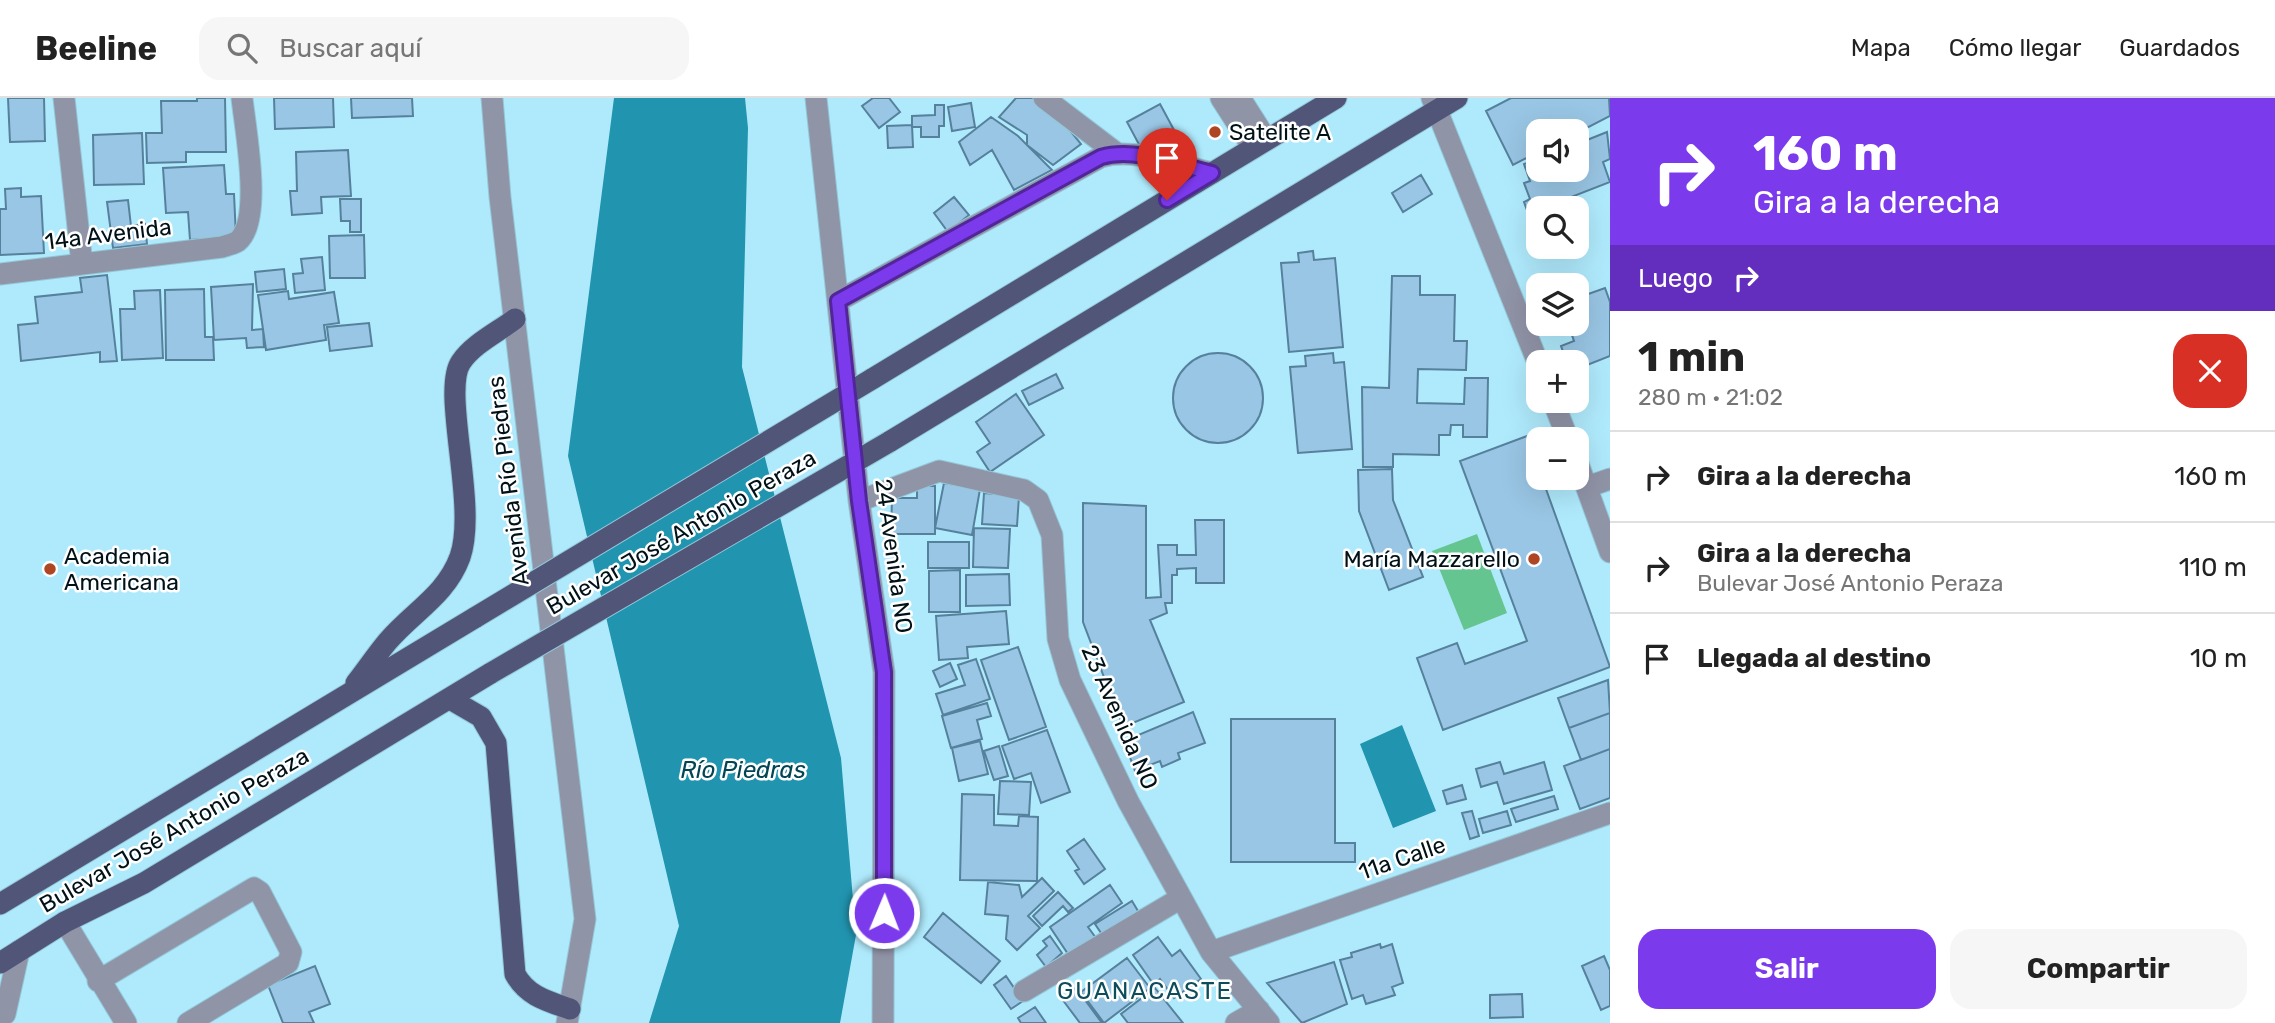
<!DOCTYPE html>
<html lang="es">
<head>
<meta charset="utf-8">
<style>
	:root { --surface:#fff; --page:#f6f6f6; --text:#222; --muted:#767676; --line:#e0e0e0; --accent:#7c3aed }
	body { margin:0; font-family:Rubik,sans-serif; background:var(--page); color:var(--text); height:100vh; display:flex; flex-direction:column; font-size:26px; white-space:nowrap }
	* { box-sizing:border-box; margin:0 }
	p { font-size:23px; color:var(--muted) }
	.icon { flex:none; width:38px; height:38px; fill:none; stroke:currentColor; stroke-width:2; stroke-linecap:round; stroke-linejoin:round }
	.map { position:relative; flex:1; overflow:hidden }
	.drawer { display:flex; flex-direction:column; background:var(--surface); width:665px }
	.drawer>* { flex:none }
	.top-card { background:#7c3aed; color:#fff; overflow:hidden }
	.buttons { position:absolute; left:1526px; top:21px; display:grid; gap:14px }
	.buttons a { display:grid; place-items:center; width:63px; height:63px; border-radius:14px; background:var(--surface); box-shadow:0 7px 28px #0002; font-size:35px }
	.pin { position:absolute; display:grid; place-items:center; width:60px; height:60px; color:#fff; margin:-72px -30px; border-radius:50% 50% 50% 0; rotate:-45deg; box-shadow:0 0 7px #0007 }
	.pin .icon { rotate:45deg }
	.me { position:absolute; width:77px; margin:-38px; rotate:1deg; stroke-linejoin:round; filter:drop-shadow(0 0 5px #0008) }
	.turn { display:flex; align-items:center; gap:24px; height:147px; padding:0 28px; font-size:32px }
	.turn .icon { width:91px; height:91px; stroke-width:2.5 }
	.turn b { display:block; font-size:49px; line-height:60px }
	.then { display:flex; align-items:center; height:66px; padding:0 28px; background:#0003; gap:14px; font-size:26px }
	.round { display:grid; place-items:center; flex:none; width:74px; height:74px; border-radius:21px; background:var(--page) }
	.head { display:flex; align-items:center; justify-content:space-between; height:119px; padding:0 28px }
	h1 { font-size:42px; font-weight:700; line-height:52px }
	.button { display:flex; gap:14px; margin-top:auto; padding:14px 28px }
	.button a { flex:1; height:80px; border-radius:21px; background:var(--accent); color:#fff; font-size:28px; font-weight:700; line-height:80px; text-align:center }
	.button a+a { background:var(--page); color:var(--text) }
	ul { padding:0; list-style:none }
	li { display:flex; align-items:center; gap:21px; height:91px; padding:0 28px; border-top:2px solid var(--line) }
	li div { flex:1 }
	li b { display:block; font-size:26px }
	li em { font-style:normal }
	header { display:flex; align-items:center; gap:42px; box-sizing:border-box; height:98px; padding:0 35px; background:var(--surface); border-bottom:2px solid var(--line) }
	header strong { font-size:33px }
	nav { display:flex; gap:38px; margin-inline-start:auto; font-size:24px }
	.search { width:490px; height:63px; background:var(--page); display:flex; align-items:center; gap:18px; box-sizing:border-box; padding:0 24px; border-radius:21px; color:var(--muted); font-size:26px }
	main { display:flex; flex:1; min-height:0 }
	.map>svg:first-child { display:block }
	.green { fill:#64c590 }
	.water { fill:#2194af }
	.building { fill:#99c6e5; stroke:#56819d; stroke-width:2 }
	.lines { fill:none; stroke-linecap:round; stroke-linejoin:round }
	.minor-casing { stroke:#93c7d8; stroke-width:23 }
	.major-casing { stroke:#93c7d8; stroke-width:23 }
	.minor { stroke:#9094a7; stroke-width:21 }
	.major { stroke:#515577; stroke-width:21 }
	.major-bridge-casing { stroke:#93c7d8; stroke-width:23; stroke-linecap:butt }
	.major-bridge { stroke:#515577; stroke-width:21 }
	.route-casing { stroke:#51269a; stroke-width:18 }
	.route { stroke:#7c3aed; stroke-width:12 }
	.poi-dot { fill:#ae4624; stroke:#fff; stroke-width:2.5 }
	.labels { text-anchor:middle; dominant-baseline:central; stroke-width:5; stroke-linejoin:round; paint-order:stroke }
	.poi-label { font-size:23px; fill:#001118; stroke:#fff; text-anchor:start }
	.street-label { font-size:23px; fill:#001118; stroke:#fff }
	.water-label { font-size:24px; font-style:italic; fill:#024553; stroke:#fff }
	.neighbourhood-label { font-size:24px; letter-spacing:2px; fill:#0d4c5b; stroke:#fff }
</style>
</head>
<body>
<header>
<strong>Beeline</strong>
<div class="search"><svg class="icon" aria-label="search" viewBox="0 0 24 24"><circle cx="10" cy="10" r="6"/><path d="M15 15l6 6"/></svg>Buscar aquí</div>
<nav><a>Mapa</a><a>Cómo llegar</a><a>Guardados</a></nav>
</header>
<main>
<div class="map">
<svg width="1610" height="925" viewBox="0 0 1610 925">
	<rect width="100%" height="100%" fill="#afeafc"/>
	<path class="green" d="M1477,436L1507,515L1464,532L1432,453Z"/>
	<path class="water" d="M614,0H745L748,30L742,269L841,660L856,837L840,925H649L679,828L568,358Z
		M1402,627L1436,713L1393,730L1360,646Z"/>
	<path class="building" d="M8,0H44L45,43L10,44Z
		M197,0H225L226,54H186V64L147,65L146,35H162L161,3H197Z
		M274,0H333L334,29L275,31Z
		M351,0H412L413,18L352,20Z
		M873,0H889L900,14L879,30L862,8Z
		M1016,0H1038L1055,14L1081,46L1053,67L1027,47V37L999,19Z
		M1511,0H1609L1610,18L1577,35L1538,33V54L1513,67L1486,13Z
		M971,5L975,29L952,33L948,9Z
		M1160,6L1181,45L1164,55L1142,52L1127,24Z
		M935,7H944V28H939V39H921V29H912V18L935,17Z
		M991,19L1018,38L1052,72L1014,92L992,52L970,67L959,44Z
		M912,27L913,49L888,50L887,28Z
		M1607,34L1610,61L1603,64L1610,84L1553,106L1554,110H1538V124L1532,126L1524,104L1530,101L1524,85L1530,83L1524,66L1538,61V72H1577V46Z
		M142,35L144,86L94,87L93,37Z
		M348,52L351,98L321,99L322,115L292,117L290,93H297L296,54Z
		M224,67L226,96H234L236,139L190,142L188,114L166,115L163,70Z
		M1421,77L1432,96L1403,114L1392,95Z
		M21,90V99L41,98L44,155L0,157V111H6L5,91Z
		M954,99L969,117L948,134L934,115Z
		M340,101H361V134H350V123H341Z
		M128,102L131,128L145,126L147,146L113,150L107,104Z
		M364,137L365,180H330L329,138Z
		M1313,153L1314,162L1335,160L1343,249L1289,254L1281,165L1299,164L1298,155Z
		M322,159L325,192L295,195L293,176L303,175L301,161Z
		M284,171L286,191L257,194L255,174Z
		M107,177L117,263L100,264V254L21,263L18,227L38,225L35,199L82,194L80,180Z
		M1392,178H1420V197H1455L1454,243H1467L1466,272L1418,271L1417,305L1464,306L1465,280H1488L1487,339H1463V327H1451L1450,337H1439V357L1393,356V369H1363L1362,289L1389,290Z
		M253,186L252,232L263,231L264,249L247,250L246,240L214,242L211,189Z
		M1605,190L1610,204V258L1577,271V264H1567L1561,248L1574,243L1568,226H1577V200Z
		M204,191L205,239H213L214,262H166L165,192Z
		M160,192L163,260L122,262L120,211H135L134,193Z
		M288,193L289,201L334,194L339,225L324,227L326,242L266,252L258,197Z
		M369,225L372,248L330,253L327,229Z
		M1173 300a45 45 0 1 1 90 0a45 45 0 1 1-90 0Z
		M1333,255L1334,265L1344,264L1352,351L1298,355L1290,269L1306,268L1305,258Z
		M1056,276L1063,290L1029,307L1022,293Z
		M1016,296L1044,337L990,374L977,354L990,345L976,324Z
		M1527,338L1538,369V380H1542L1610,569L1443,632L1417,560L1457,545L1465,566L1527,543L1460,363Z
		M1392,371L1393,402L1423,479L1389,492L1359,413L1358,372Z
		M944,385L980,391L972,437L935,430Z
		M917,388H935V436H891L892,400H917Z
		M984,395L1019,398L1017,428L982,426Z
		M1083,405L1146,408V500L1161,499L1158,447H1177V457H1196L1195,422H1224V485H1196V470L1177,471V477H1172V505H1165L1167,515L1150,522L1184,604L1123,629L1083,524Z
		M974,430L1010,431L1008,470L973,469Z
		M928,444H969V470H928Z
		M960,472V514H929V473Z
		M1009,476L1010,507L966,508V477Z
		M1006,513L1009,546L967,549L968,560L939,562L936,518Z
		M1018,549L1046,629L1009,642L981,562Z
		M976,561L990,601L943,617L936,596L965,587L958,567Z
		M950,565L957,581L940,589L933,573Z
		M1608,582L1610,615L1569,630L1558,600Z
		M987,605L991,618L977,622L982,641L951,650L942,618Z
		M1193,614L1205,645L1178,655L1180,661L1162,669L1160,663L1135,673L1124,643Z
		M1610,615V651L1581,662L1569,630Z
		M1231,621H1335V745H1355V764H1231Z
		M1047,632L1070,694L1041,705L1031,675L1014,681L1002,648Z
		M980,643L988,676L959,683L952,650Z
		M999,648L1008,678L994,682L984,653Z
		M1610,651V700L1580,711L1564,668Z
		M1500,664L1504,676L1544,664L1552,692L1504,706L1497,684L1481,689L1476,671Z
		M1000,683L1031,684L1029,717L998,716Z
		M1462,687L1466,701L1447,706L1443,693Z
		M962,696L994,697V727L1018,728L1019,718L1038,719L1037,783L960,782Z
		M1554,698L1558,711L1516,724L1511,711Z
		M1472,713L1479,738L1470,741L1462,715Z
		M1507,713L1511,727L1483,735L1479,721Z
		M1084,741L1105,771L1084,786L1075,773L1079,771L1067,753Z
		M1042,780L1054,793L1028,818L1040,830L1017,852L1006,841L1008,818L985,816L988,784L1019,787L1022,799Z
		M1110,787L1122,805L1088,829L1096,840L1070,859L1050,829Z
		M1058,794L1073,810L1068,814L1063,808L1042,828L1033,818Z
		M1132,803L1141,818L1105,841L1095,826Z
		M943,815L1000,863L981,885L924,839Z
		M1050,838L1062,855L1046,869L1037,857L1047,848L1043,843Z
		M1158,839L1172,858L1180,852L1201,881L1174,900L1160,881L1154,887L1133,857Z
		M1380,846L1381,850L1392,846L1403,885L1392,889L1395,897L1366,906L1363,897L1352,901L1340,862L1352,859L1351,855Z
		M1604,858L1610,872V908L1601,912L1582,868Z
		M1127,860L1150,890L1104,925L1081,894Z
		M1334,864L1347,906L1302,925L1267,885Z
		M315,868L330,906L309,914L314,925H283L268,887Z
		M1006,878L1023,903L1011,911L994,887Z
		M1076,890L1102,925H1080L1062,901Z
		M1155,890L1183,925H1128L1121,916Z
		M1522,896L1523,919L1490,920V897Z
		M1035,909L1046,925H1021L1018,920Z"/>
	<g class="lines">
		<defs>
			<path id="minor" d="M64,0L82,166
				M492,0L500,99L585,821L567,925
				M816,0L859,403L884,574L883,925
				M1044,0L1115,54
				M1221,0L1253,50
				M1240,0L1266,41
				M1432,0L1538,265
				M0,176L222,149C227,147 234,146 238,143C263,122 245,30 242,0
				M838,203L1101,59C1135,49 1178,67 1212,75
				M1553,303L1568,341
				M1577,363L1610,454
				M1587,389L1610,381
				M859,403L939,373L1024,392L1038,402L1052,437L1058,541L1070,582L1128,703L1211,854L1269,925
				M65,824L126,925
				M1211,854L1610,715
				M98,883L254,790L260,794L291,854L288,865L188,925
				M1024,893L1181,800
				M0,919L5,916L19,853
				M1236,925L1259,912"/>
			<path id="major" d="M872,281L1336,0
				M889,344L1457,0
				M356,585C367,571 377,556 388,543C414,513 446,497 460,459C478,408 441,293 461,264C473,246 498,234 515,221
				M450,601L481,619L496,645L515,876C527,898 547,903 570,911
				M0,806L476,519
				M0,865L65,824L144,785L491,575"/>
		</defs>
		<use href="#minor" class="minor-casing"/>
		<use href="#major" class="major-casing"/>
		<use href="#minor" class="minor"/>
		<use href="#major" class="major"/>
		<defs>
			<path id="major-bridge" d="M476,519L872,281
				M491,575L889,344"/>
		</defs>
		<use href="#major-bridge" class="major-bridge-casing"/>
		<use href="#major-bridge" class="major-bridge"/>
	</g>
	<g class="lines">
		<defs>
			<path id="route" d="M884,815V574L859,403L838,203L1101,59C1135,49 1178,67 1212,75L1167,102"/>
		</defs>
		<use href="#route" class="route-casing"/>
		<use href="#route" class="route"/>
	</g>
	<g class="poi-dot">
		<circle cx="1215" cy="34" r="7"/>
		<circle cx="1534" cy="461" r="7"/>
		<circle cx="50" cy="471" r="7"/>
	</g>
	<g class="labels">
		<g class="poi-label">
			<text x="1229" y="34">Satelite A</text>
			<text x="64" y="458">Academia<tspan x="64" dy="26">Americana</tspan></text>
			<text x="1520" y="461" text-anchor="end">María Mazzarello</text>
		</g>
		<g class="street-label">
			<text transform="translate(108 136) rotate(-7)">14a Avenida</text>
			<text transform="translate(508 383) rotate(-97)">Avenida Río Piedras</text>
			<text transform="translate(681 434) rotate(-30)">Bulevar José Antonio Peraza</text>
			<text transform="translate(894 458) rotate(82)">24 Avenida NO</text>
			<text transform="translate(1120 619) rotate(66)">23 Avenida NO</text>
			<text transform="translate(174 732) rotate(-30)">Bulevar José Antonio Peraza</text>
			<text transform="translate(1402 760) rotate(-19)">11a Calle</text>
		</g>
		<g class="water-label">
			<text x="743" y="672">Río Piedras</text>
		</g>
		<g class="neighbourhood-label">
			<text x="1145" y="893">GUANACASTE</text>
		</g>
	</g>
</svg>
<div class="buttons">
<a><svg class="icon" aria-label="sound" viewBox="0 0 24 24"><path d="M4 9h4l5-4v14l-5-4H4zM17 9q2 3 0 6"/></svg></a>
<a><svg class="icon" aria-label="search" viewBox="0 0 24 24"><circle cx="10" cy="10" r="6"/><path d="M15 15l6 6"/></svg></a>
<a><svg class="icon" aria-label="layers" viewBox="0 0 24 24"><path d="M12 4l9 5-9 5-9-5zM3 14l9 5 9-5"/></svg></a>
<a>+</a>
<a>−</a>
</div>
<div class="pin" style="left:1167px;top:102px;background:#d93025"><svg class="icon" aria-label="arrive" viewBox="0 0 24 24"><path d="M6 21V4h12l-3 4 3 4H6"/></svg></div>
<svg class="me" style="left:884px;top:815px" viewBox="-20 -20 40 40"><circle r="17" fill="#7c3aed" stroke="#fff" stroke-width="3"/><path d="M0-11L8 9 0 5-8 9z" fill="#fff"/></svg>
</div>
<section class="drawer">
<div class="top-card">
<div class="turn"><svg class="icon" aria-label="right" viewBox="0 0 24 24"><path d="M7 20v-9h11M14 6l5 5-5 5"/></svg><div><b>160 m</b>Gira a la derecha</div></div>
<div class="then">Luego<svg class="icon" aria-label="right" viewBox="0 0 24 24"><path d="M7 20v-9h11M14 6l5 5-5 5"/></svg></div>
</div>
<div class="head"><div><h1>1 min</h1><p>280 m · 21:02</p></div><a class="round" style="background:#d93025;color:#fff"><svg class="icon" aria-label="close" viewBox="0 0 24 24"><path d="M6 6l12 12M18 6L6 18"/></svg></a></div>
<ul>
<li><svg class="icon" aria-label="right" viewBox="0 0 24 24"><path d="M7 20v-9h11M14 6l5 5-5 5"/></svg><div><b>Gira a la derecha</b></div><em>160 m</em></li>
<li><svg class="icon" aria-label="right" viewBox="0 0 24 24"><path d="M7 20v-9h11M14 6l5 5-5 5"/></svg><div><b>Gira a la derecha</b><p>Bulevar José Antonio Peraza</p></div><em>110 m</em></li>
<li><svg class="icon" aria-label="arrive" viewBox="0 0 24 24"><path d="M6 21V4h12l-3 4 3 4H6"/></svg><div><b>Llegada al destino</b></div><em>10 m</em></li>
</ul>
<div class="button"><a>Salir</a><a>Compartir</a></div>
</section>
</main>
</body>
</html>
